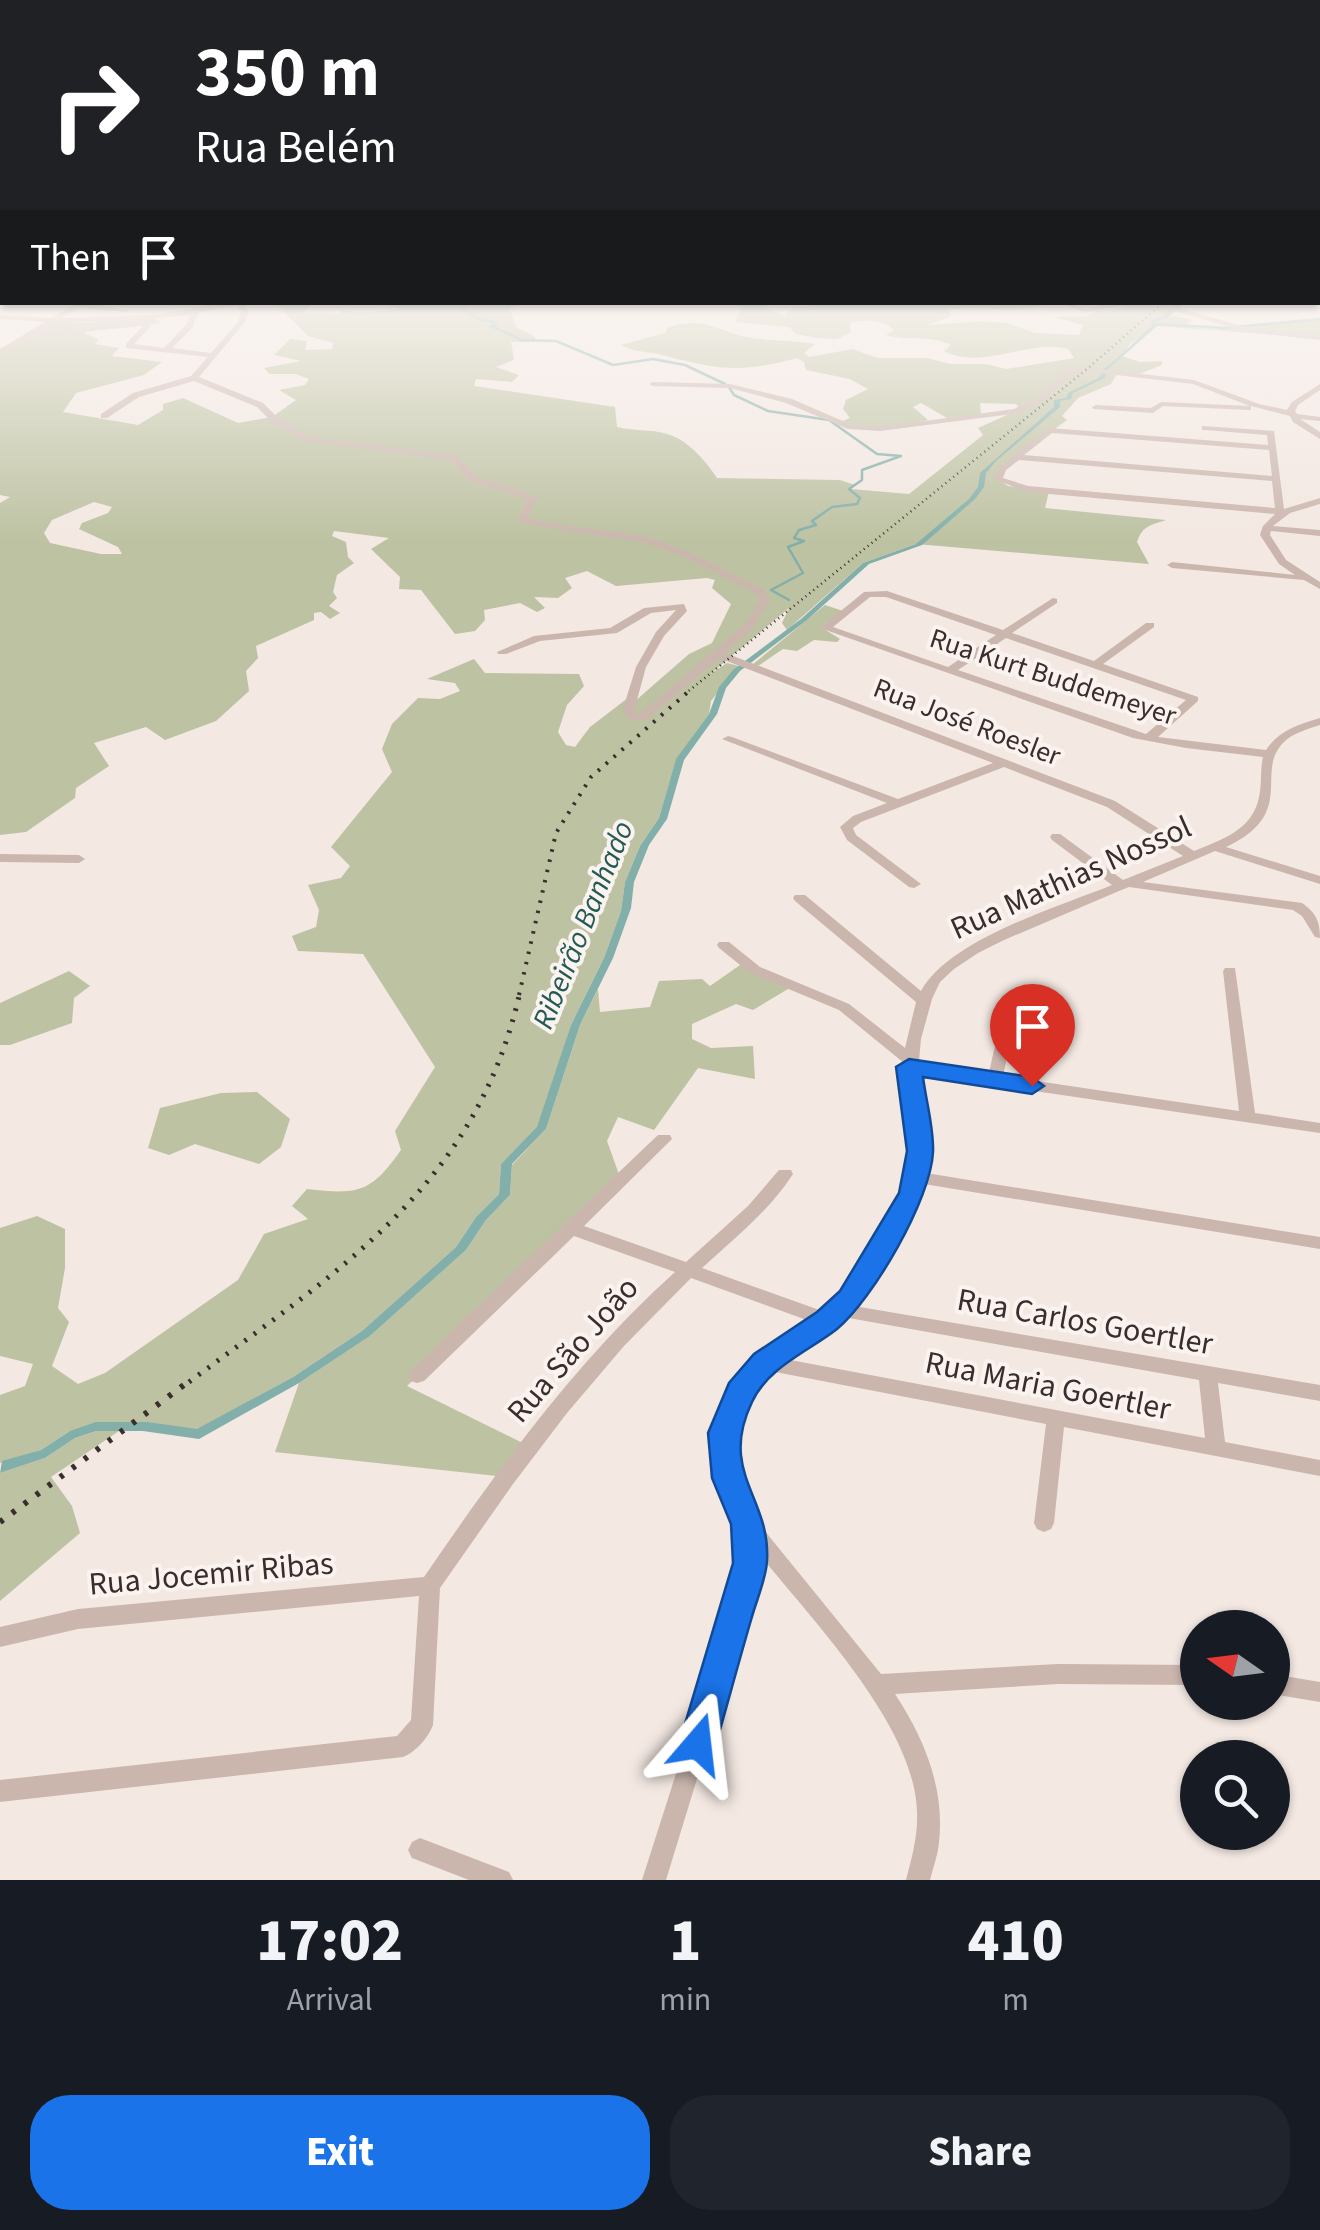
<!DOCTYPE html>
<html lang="en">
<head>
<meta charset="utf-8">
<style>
	:root { --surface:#171b24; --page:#20242c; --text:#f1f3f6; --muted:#9ea1a6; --accent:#1a73e8 }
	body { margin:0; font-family:"Source Sans 3",sans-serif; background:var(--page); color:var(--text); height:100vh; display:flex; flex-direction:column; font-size:38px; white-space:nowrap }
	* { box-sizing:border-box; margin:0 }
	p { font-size:32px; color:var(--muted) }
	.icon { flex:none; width:55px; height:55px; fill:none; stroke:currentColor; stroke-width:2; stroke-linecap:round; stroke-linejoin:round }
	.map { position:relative; height:1880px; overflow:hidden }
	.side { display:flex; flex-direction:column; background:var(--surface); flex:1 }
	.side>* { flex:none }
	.hud { position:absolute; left:0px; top:0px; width:1320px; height:305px; box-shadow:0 2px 8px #0004; background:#202124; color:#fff; overflow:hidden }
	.needle { width:65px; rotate:284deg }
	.fabs { position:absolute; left:1180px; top:1610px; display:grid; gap:20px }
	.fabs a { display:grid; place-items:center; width:110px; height:110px; border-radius:50%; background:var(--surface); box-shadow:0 2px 8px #0004; font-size:50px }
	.pin { position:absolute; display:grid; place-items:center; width:85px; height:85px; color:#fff; margin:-102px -42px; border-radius:50% 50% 50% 0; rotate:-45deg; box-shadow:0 0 10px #0007 }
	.pin .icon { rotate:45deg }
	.me { position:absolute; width:110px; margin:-55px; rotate:17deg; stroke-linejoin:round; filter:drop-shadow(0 0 8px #0008) }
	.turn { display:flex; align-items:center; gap:35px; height:210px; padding:0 30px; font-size:45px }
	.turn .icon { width:130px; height:130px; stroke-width:2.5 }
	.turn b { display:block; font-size:70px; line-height:85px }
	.then { display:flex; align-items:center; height:95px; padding:0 30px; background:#0003; gap:20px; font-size:38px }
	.eta { display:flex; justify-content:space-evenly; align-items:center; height:170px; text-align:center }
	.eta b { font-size:60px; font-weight:800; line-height:70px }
	.cta { display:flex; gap:20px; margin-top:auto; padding:20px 30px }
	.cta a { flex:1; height:115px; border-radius:40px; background:var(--accent); color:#fff; font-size:40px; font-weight:800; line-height:115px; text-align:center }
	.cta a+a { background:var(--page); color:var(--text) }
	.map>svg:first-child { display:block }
	.green { fill:#bdc2a2; fill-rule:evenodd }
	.water { fill:#82afa9 }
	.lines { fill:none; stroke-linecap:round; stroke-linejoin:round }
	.stream { stroke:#82afa9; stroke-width:2.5 }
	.minor { fill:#cbb6ae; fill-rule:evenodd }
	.rail-far3 { stroke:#3a2e2c; stroke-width:2.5; stroke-dasharray:1 4; stroke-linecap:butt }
	.rail-far2 { stroke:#3a2e2c; stroke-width:4; stroke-dasharray:2.5 8; stroke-linecap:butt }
	.rail-far1 { stroke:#3a2e2c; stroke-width:5; stroke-dasharray:2.5 9; stroke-linecap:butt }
	.rail { stroke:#3a2e2c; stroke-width:6; stroke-dasharray:4 11; stroke-linecap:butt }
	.route { fill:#1a73e8; stroke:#114b97; stroke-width:2.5 }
	.labels { text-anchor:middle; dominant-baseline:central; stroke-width:8; stroke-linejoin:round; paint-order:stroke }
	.street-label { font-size:28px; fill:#3a2e2c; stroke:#faf3ef }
	.water-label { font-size:30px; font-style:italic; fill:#235a54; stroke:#faf3ef }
	.near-street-label { font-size:32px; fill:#3a2e2c; stroke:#faf3ef }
</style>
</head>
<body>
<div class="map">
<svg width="1320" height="1880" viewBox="0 0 1320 1880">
	<rect width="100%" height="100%" fill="#f3e8e2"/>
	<path class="green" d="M725,302L773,303L765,307L784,316L794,307H811L808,303H1046C1026,316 976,304 949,310L951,316L928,325L984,321L1007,323L1035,333L1079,335L1083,325L1053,317L1087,316L1097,311L1119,309L1130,303H1182L1169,315L1194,320L1185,325C1227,337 1277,319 1320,319V338L1154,326L1130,344L1122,356L1140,362L1162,361V365L1134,376L1117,374L1111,384L1078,398L1062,416L1067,420L1016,457L998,479L1008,486L1049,491L1045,508L1166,520C1151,525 1142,526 1137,542L1149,564L916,544L863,563L787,630L782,623L789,608L709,675L727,663L739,666L711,701L709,714L676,760L659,818L640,846L625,882L621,911L604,958L571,1025L547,1103L537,1128L501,1164L499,1194L476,1217L456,1247L362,1331L293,1377L197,1430L148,1422L70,1431L41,1450L0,1463V1395L25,1386L33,1364L0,1356V1228L37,1216L65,1229V1268L58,1308L69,1322L52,1366L78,1384L105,1373L238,1280L264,1234L308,1219L292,1206L307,1189C358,1195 371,1193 401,1150L395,1131L435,1067L363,954L298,951L292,936L316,927L319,910L308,885L341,878L350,866L331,847L392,772L382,749L392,724L418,698L440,699L460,691L455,683L427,679L474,659L485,673L579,674L584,686L567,705L558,732L566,745L575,747L590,727L637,691L634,702L689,654L712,643L731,604L712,588L715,580L707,578L616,586L587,571L565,578L572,588L558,598L534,597L545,608L537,612L520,603L484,610L485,620L475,631L455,634L421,590L399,589L400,577L371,549L389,538L334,531L332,536L346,542L348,557L354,563L337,575L333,592L337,598L329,606L340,613L330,619L321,612L314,613V620L256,646L258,658L246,671L249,691L216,721L165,740L146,727L94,743L109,766L76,788L75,798L26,832L0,835V503L10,497L0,495V352L51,321L89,323L148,315L162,323L83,332L99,340L95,344L119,348L112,356L162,362L144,375L76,393L63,412L138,425L163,410V404L183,398L238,423L272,417L296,400L279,390L305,385L309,379L295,374H269L264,368L301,361L274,355L290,339L307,341L305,350L332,349L333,343L308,336L276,304L278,303H313L304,313L340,314L342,310L359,313L401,309L380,303H518L510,309L516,327L535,337L536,342H511L514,360L496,367L519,375L512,382L476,379L474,386L615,407L617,427C633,431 651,429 667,434C687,439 706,461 717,478L840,480L855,485L851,489L909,494L983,435L978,428L1020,409L1016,404L980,403L981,415L947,418L921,403L913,407L928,420C897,427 871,432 840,422L850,418L843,409L846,400L868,389L850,379L806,370L804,362L797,358C742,373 719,370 666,356C650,351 636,353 621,345L665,333L668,327C707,315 719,333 752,338C773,341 794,340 815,344L804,353L809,357L853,349L877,358H927L950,364H986L1006,369L1074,358L1068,349C1027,339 983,371 944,351L951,345C929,334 908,342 886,335L894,330C885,320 863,319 850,323L851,332L837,339L818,338L796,334L789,327L735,322L741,306ZM94,502L112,507L108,513L82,523L79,529L118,547L122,554H101L50,543L44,533L52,520Z
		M825,605L843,611L821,627L840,639L837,642L814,640L797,651L783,649L758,666L752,665Z
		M743,963L793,986L753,1010L736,1004L692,1024V1039L711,1048L753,1046L755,1079L698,1068L654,1130L618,1117L607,1141L621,1180L407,1386L529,1446L506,1477L275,1452L299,1383L370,1336L466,1250L486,1220L510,1195L512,1165L546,1129L580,1025L598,989L600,1012L650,1007L659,981L702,979L710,986Z
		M69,971L90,986L74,998L72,1023L10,1045H0V1003Z
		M257,1092L290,1119L281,1147L259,1164L195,1144L169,1155L148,1148L160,1108L221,1093Z
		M96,1431H119L51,1477L72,1506L80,1533L0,1601V1473L45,1458L75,1438Z"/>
	<path class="water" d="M1185,303L1166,319L1155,322L1157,326L1107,370L1105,378L1073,393L1071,399L1060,401V407L996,461L986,473L984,487L975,499L944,526L922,545L869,564L807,620L740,671L726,688L717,714L684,760L667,819L649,845L634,882L631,908L613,958L580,1025L546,1129L512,1164L510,1195L486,1220L466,1250L370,1336L299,1383L199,1439L143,1431H96L75,1438L45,1458L0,1473L2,1461L41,1450L70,1431L96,1422H148L197,1429L293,1377L362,1331L456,1247L476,1217L499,1194L501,1164L537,1127L571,1025L604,958L621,911L625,882L640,846L659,818L676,759L709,714L719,687L733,670L801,619L863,563L916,544L969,499L978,487L980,473L1054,407V400L1066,398L1068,393L1100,377L1102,370C1119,359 1135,340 1152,326L1150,321C1165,318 1171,303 1185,303Z"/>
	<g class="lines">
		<path class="stream" d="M450,302L464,304L466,307L460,308L479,319L494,322L496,325L491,326L522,340L556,341L613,365L653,359L685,365L725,384
			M1156,324L1225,328L1320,319
			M729,387L734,395L768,411L829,420L877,454L901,456L862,470V480L849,489L860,498L857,504L832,507L812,521L816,525L799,530L794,538L804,541L788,547L803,573L771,590L789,600"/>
		<path class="minor" d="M0,281H2V285H0Z
			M0,291H2V298L0,299Z
			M77,302L129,310L126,312L78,308L61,318L152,315L228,302H241L249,311L245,322L199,377L263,403L279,419L310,437L456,455L475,476L536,496L538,498L528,517L531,520L648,537L689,552L763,589L770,600L753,628L725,653L1115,801L1194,851C1221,840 1253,830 1259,797C1262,784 1260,770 1263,757L1186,748L1133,738L820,628L864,592L887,591L1003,630L1053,598L1057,599V603L1012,633L1094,661L1146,623H1154V627L1103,664L1198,697V701L1158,737L1266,750C1279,730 1298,725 1320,718V725C1308,729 1293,733 1284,742C1253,772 1299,813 1226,847L1320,876V884L1215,851L1143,882L1302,903C1316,913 1320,921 1320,938L1315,937L1302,916L1293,910L1129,887L1119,891L1004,940L978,953L954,969L940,982L932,999L921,1039L919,1061V1063L989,1074C993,1053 1001,1013 1018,1002L1025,1007L1010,1043L1003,1076L1239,1111L1223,971L1225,968H1235L1255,1113L1320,1123V1133L919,1074L928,1139L926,1173L1320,1237V1249L924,1184C909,1227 882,1270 854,1306L1320,1385V1401L1218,1383L1225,1442L1320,1460V1476L1064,1427L1054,1523L1051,1529L1044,1532L1037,1529L1034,1523L1046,1424L770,1371L747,1398L736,1427L734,1443L738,1470L756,1520L881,1674L1058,1664L1198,1665V1685L1058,1684L895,1694C924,1738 945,1788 939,1842C938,1855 933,1868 930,1880H906C912,1857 918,1836 917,1812C915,1726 813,1621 760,1555L758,1580L666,1880H642L738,1580C743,1531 733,1518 720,1474C707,1430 727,1385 761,1357C777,1344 796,1334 812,1322L691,1278L624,1346L567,1413L513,1484L440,1588L433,1725C428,1738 416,1752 403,1757L0,1802V1780L397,1736L411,1720L419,1596L78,1629L0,1647V1627L78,1609L424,1577C498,1469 577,1360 675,1272L574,1236L424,1381L417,1383L410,1381L408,1376L410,1371L658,1135H670L672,1139L584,1226L686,1262L748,1206L779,1170H791L793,1174C769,1211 734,1239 702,1268L825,1312C860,1283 910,1203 912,1157C913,1128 905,1100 904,1071L901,1067L904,1063L839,1010L750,973L719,948L717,945L719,942H729L760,967L849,1004L905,1048L916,1002L795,901L793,898L795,895H805L921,991C950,939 1058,907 1112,885L1052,840L1050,837L1052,834H1060L1123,880L1183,856L1107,807L1004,767L861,822L853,828L856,835L921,884L914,888L909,887L847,840L840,827L853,816L887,803L722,739L728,736L732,737L898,799L993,763L719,658L646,720H631L622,712L636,667L656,632L676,610L651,613L617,633L540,641L506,654H498L497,652L534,636L610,628L644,608L684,604L687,611L664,636L646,667L634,711L639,715L745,624L760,600L755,593L683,556L643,542L525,524L518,518L528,499L469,480L450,459L305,441L273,423L257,407L194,381L139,397L107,418H101V414L133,393L191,376L208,357L126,348V344L143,326L32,336L0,354V349L45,322L0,319V315L52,318ZM236,305L241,311L238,322L211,353L172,348L192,328L198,313ZM190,315L186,325L164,348L134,344L151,326L144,322L40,331L55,322H120ZM870,597H886L996,635L948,667L833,627ZM1006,638L1186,700L1146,734L958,670ZM843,1317L1199,1380L1205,1438L785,1359Z
			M1058,302H1069L1086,309L1116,302H1159L1248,328L1320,336V340L1247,332L1157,306H1119L1086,313Z
			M1071,367H1082L1194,380L1259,404L1287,410L1292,402L1320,384V390L1298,405L1295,411L1297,414L1320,417V421L1300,419L1320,432V439L1293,422L1290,416L1251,406V410H1248L1163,406L1153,413L1093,409L1092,407L1096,405L1151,408L1161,402L1250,406L1193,384L1082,371H1076L1041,402L1019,413L880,431L848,429L786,403L730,388L653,386L649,384L653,382L730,384L792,399L852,425L880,427L1014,409L1035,398Z
			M1202,426L1274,431L1284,509L1320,498V504L1290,513L1273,526L1320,530V536L1271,531L1270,535L1286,560L1320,582V589L1304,580L1172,568L1167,565L1172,562L1295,575L1279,564L1260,535L1263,526L1275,514L1027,492L994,479L999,467L1050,428L1268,445L1267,435L1205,430H1202ZM1052,433L1269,450L1272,476L1024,455ZM1019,460L1272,481L1275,508L1028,486L1003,478L1006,470Z
			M0,854L79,855L85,859L79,863L0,862Z
			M1272,1674L1320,1682V1702L1272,1694Z
			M420,1838L509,1872L513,1880H469L412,1858L408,1850L412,1842Z"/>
		<path class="rail-far3" d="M685,694L1087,369L1164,302"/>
		<path class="rail-far2" d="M519,995L556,833L591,777L688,692"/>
		<path class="rail-far1" d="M189,1382C338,1271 476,1187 520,992"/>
		<path class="rail" d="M0,1522L192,1379"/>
	</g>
	<linearGradient id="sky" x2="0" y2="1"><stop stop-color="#7fb2cf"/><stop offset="0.52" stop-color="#faf5f2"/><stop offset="1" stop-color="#faf5f2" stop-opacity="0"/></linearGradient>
	<rect width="1320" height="543" fill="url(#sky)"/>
	<path class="route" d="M909,1059L1032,1077L1044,1086L1032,1094L923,1077C926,1101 934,1128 933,1152C931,1199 873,1299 837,1329C809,1351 768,1367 752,1402C718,1473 771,1497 767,1561C766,1580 756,1601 751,1620C739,1661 728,1702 716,1744L711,1757L698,1762L684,1757L679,1744L733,1563L731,1524L712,1478L708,1433L729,1383L754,1354L817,1312L840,1291L899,1193L907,1151L896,1067Z"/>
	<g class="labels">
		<g class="street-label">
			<text transform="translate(1053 677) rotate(18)">Rua Kurt Buddemeyer</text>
			<text transform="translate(967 722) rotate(21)">Rua José Roesler</text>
		</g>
		<g class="water-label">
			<text transform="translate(583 925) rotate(-68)">Ribeirão Banhado</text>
		</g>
		<g class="near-street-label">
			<text transform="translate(1071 878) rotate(-24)">Rua Mathias Nossol</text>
			<text transform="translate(1085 1322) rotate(10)">Rua Carlos Goertler</text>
			<text transform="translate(573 1350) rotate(-49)">Rua São João</text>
			<text transform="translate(1048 1386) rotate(11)">Rua Maria Goertler</text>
			<text transform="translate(211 1574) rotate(-5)">Rua Jocemir Ribas</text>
		</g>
	</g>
</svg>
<div class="fabs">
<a><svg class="needle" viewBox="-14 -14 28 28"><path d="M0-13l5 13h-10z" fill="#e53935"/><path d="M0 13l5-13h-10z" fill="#9ea1a6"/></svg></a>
<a><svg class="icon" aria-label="search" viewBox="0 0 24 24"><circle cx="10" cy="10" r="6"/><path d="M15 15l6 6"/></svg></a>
</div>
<div class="pin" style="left:1032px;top:1086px;background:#d93025"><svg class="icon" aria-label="arrive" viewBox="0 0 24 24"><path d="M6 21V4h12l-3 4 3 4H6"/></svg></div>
<svg class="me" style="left:698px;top:1744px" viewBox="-20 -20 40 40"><path d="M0-17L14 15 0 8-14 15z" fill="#1a73e8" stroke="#fff" stroke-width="4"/></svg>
<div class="hud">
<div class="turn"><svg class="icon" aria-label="right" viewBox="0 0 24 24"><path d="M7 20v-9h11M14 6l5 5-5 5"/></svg><div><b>350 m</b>Rua Belém</div></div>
<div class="then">Then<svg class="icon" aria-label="arrive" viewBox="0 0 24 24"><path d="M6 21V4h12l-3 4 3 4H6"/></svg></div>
</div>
</div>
<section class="side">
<div class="eta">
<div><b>17:02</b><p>Arrival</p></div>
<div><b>1</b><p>min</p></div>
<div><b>410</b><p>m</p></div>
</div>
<div class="cta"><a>Exit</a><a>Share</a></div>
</section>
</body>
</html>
